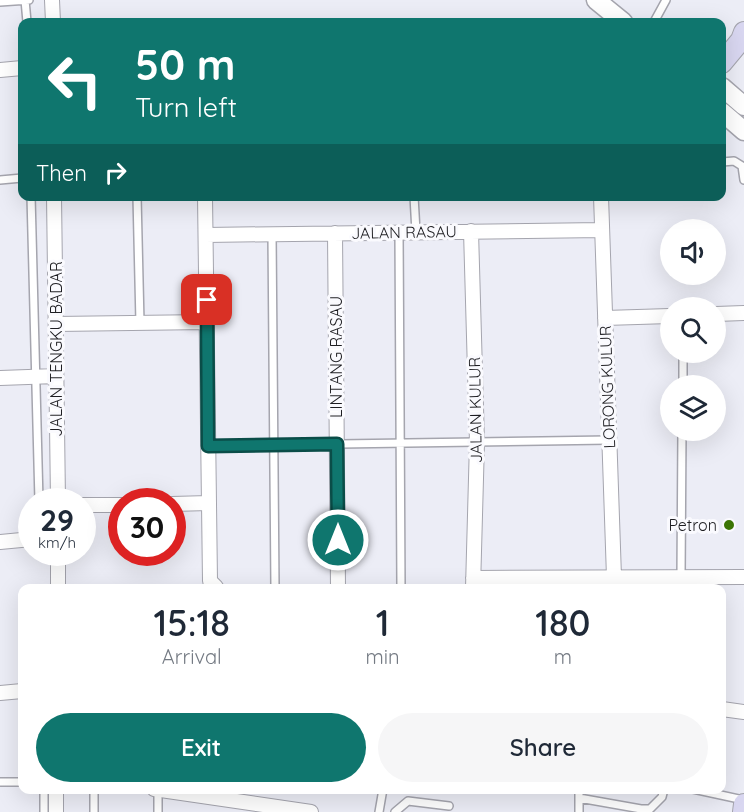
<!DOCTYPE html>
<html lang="en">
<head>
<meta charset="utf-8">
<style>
	:root { --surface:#fff; --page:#f6f6f7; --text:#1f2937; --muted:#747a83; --accent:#0f766e }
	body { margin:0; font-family:Quicksand,sans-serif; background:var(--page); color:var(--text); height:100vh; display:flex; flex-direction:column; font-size:22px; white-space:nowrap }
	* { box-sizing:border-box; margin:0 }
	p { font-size:20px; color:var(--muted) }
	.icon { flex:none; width:33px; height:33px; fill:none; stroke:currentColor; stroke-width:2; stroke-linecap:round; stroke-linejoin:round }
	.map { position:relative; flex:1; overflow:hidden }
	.drawer { position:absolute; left:18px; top:584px; width:708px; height:210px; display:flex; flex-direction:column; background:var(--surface); border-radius:12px; box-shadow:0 6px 24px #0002 }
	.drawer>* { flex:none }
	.top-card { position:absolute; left:18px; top:18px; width:708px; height:183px; border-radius:12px; box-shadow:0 6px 24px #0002; background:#0f766e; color:#fff; overflow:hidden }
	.fabs { position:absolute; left:660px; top:219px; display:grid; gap:12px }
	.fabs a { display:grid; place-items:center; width:66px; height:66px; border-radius:50%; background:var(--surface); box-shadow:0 6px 24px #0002; font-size:30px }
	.speed { position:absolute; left:18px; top:488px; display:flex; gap:12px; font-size:30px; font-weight:700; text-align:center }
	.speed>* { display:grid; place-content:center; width:78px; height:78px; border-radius:50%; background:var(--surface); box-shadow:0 6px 24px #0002; line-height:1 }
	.speed small { font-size:15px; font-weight:400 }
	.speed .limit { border:9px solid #d22; background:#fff; color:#111 }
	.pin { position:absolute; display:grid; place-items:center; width:51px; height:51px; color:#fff; margin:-26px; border-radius:12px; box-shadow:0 3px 9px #0006 }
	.me { position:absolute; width:66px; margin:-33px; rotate:0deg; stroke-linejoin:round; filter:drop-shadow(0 0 4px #0008) }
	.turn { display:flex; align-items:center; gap:21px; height:126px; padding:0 18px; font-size:27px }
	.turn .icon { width:78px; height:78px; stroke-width:2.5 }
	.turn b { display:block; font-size:42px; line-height:51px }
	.then { display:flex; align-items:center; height:57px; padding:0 18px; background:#0003; gap:12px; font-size:22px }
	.eta { display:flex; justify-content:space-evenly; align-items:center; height:102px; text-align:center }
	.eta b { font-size:36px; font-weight:600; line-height:42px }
	.primary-button { display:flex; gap:12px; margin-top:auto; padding:12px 18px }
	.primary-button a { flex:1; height:69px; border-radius:36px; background:var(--accent); color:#fff; font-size:24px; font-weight:600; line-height:69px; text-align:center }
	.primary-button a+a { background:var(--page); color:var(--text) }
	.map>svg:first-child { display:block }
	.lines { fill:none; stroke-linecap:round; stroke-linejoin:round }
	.service-casing { stroke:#a5a5ae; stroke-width:10 }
	.minor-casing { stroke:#a5a5ae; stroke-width:16 }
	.tertiary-casing { stroke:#a5a5ae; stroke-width:21 }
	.secondary-casing { stroke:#a5a5ae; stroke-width:22 }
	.service { stroke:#fff; stroke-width:7 }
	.minor { stroke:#fff; stroke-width:14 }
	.tertiary { stroke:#fff; stroke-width:18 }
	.secondary { stroke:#d9d7f1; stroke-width:20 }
	.route-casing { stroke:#0a4d48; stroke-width:15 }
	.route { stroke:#0f766e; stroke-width:10 }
	.poi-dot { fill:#3c7505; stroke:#fafafe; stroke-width:2 }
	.labels { text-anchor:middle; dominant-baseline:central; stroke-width:6; stroke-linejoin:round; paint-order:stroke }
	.street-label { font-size:16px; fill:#1e1e22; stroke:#fafafe }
	.poi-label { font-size:16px; fill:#1e1e22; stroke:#fafafe; text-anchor:end }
</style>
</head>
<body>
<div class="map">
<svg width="744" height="812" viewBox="0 0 744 812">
	<rect width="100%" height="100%" fill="#ecedf6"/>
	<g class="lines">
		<defs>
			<path id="service" d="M25,0L27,22
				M0,2L29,0
				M654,22L666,0
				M722,162L734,161L742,166L744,180
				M0,180L22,178
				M31,196L39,501
				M137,196L140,323
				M414,196L416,232
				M399,232L401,588
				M272,234L275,588
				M683,386V352
				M208,446L609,440
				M681,577L682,430
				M0,782H22
				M94,789V812
				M693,789L744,800
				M579,798L641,809H650L662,797L664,789
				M44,812V789
				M158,812V790
				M379,812L383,789
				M395,812L408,801L449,806
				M579,812V791L581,789"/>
			<path id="minor" d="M52,0L53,22
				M0,70L22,68
				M54,196L58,501
				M205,196L210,581L216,587
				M601,196L614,577
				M471,231L477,442L473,588
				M335,233L338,588
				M206,235L602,230
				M716,314L744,313
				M605,318L670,316
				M56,324L207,322
				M0,378L56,376
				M172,504L209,503
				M82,505H122
				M0,542L32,539
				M473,578L744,577
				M58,588V552
				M0,693L22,691
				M722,709L744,712
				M56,789V812
				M154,789L311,812"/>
			<path id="tertiary" d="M596,0L623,22
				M722,87L744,106
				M722,112L744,131"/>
			<path id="secondary" d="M722,63L741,40L744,32
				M743,812L744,804"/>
		</defs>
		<use href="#service" class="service-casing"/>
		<use href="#minor" class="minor-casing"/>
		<use href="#tertiary" class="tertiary-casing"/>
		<use href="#secondary" class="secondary-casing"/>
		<use href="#service" class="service"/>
		<use href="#minor" class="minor"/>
		<use href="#tertiary" class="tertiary"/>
		<use href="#secondary" class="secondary"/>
	</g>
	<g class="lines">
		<defs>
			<path id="route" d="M207,300L208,446L337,444L338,540"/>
		</defs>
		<use href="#route" class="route-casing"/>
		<use href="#route" class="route"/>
	</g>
	<circle class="poi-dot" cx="729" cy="525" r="6"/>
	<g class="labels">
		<g class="street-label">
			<text transform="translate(404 232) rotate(-1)">JALAN RASAU</text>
			<text transform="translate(56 349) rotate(-90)">JALAN TENGKU BADAR</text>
			<text transform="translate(336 357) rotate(-90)">LINTANG RASAU</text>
			<text transform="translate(607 387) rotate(-92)">LORONG KULUR</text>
			<text transform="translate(475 410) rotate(-91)">JALAN KULUR</text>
		</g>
		<g class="poi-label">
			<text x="717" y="525">Petron</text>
		</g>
	</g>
</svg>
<div class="fabs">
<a><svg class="icon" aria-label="sound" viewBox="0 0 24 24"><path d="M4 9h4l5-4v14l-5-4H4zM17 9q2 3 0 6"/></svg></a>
<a><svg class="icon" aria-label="search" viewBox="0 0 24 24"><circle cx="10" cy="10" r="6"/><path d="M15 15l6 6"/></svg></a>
<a><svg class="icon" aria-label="layers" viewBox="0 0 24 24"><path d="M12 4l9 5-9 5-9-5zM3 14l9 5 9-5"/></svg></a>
</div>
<div class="speed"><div>29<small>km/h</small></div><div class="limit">30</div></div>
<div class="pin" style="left:207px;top:300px;background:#d93025"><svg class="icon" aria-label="arrive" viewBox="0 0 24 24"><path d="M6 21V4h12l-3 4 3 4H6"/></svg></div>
<svg class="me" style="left:338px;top:540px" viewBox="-20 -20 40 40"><circle r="17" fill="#0f766e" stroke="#fff" stroke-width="3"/><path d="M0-11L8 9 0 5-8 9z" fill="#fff"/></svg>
<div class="top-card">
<div class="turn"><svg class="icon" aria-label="left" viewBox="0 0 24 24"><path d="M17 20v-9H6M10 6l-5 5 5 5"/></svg><div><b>50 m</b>Turn left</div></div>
<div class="then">Then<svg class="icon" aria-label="right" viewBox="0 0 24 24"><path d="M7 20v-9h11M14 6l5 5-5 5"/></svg></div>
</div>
<section class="drawer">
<div class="eta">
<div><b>15:18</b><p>Arrival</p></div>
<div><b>1</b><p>min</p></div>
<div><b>180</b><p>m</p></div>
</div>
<div class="primary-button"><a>Exit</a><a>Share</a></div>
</section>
</div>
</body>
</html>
